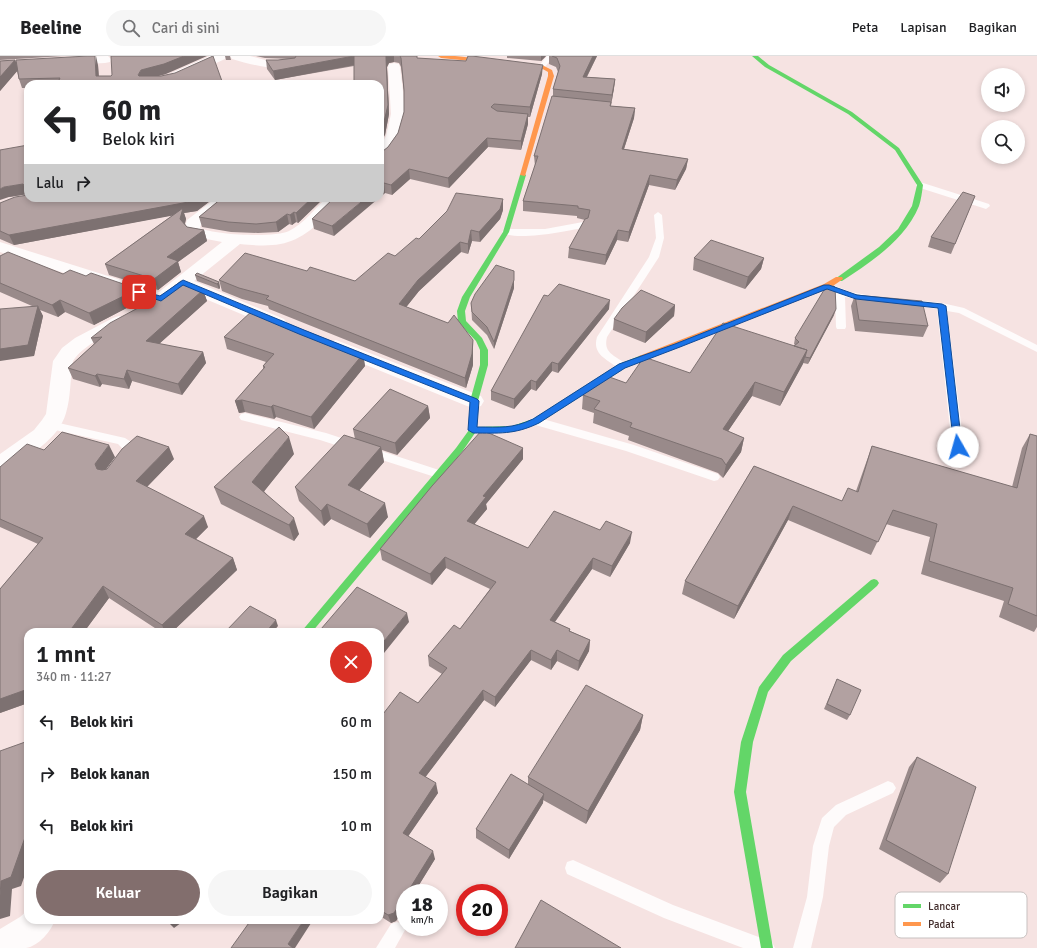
<!DOCTYPE html>
<html lang="id">
<head>
<meta charset="utf-8">
<style>
	:root { --surface:#fff; --page:#f6f6f6; --text:#202124; --muted:#757577; --line:#e0e0e0; --accent:#826e6d }
	body { margin:0; font-family:Signika,sans-serif; background:var(--page); color:var(--text); height:100vh; display:flex; flex-direction:column; font-size:15px; white-space:nowrap }
	* { box-sizing:border-box; margin:0 }
	p { font-size:13px; color:var(--muted) }
	.icon { flex:none; width:22px; height:22px; fill:none; stroke:currentColor; stroke-width:2; stroke-linecap:round; stroke-linejoin:round }
	.map { position:relative; flex:1; overflow:hidden }
	.details { position:absolute; left:24px; top:572px; width:360px; height:296px; display:flex; flex-direction:column; background:var(--surface); border-radius:12px; box-shadow:0 2px 6px #0003 }
	.details>* { flex:none }
	.guide { position:absolute; left:24px; top:24px; width:360px; height:122px; border-radius:12px; box-shadow:0 2px 6px #0003; background:#fff; color:var(--text); overflow:hidden }
	.fabs { position:absolute; left:981px; top:12px; display:grid; gap:8px }
	.fabs a { display:grid; place-items:center; width:44px; height:44px; border-radius:50%; background:var(--surface); box-shadow:0 2px 6px #0003; font-size:20px }
	.speed { position:absolute; left:396px; top:828px; display:flex; gap:8px; font-size:20px; font-weight:700; text-align:center }
	.speed>* { display:grid; place-content:center; width:52px; height:52px; border-radius:50%; background:var(--surface); box-shadow:0 2px 6px #0003; line-height:1 }
	.speed small { font-size:10px; font-weight:400 }
	.speed .limit { border:6px solid #d22; background:#fff; color:#111 }
	.pin { position:absolute; display:grid; place-items:center; width:34px; height:34px; color:#fff; margin:-17px; border-radius:8px; box-shadow:0 2px 6px #0006 }
	.me { position:absolute; width:44px; margin:-22px; rotate:353deg; stroke-linejoin:round; filter:drop-shadow(0 0 3px #0008) }
	.turn { display:flex; align-items:center; gap:14px; height:84px; padding:0 12px; font-size:18px }
	.turn .icon { width:52px; height:52px; stroke-width:2.5 }
	.turn b { display:block; font-size:28px; line-height:34px }
	.then { display:flex; align-items:center; height:38px; padding:0 12px; background:#0003; gap:8px; font-size:15px }
	.round { display:grid; place-items:center; flex:none; width:42px; height:42px; border-radius:21px; background:var(--page) }
	.headline { display:flex; align-items:center; justify-content:space-between; height:68px; padding:0 12px }
	h1 { font-size:24px; font-weight:600; line-height:30px }
	.button { display:flex; gap:8px; margin-top:auto; padding:8px 12px }
	.button a { flex:1; height:46px; border-radius:24px; background:var(--accent); color:#fff; font-size:16px; font-weight:600; line-height:46px; text-align:center }
	.button a+a { background:var(--page); color:var(--text) }
	ul { padding:0; list-style:none }
	li { display:flex; align-items:center; gap:12px; height:52px; padding:0 12px }
	li div { flex:1 }
	li b { display:block; font-size:15px }
	li em { font-style:normal }
	header { display:flex; align-items:center; gap:24px; box-sizing:border-box; height:56px; padding:0 20px; background:var(--surface); border-bottom:1px solid var(--line) }
	header strong { font-size:19px }
	nav { display:flex; gap:22px; margin-inline-start:auto; font-size:14px }
	.search { width:280px; height:36px; background:var(--page); display:flex; align-items:center; gap:10px; box-sizing:border-box; padding:0 14px; border-radius:22px; color:var(--muted); font-size:15px }
	.map>svg:first-child { display:block }
	.lines { fill:none; stroke-linecap:round; stroke-linejoin:round }
	.lane { fill:#fefbfb; fill-rule:evenodd }
	.street { fill:#fefbfb; fill-rule:evenodd }
	.fast { fill:#63d668; fill-rule:evenodd }
	.slow { fill:#ff974d; fill-rule:evenodd }
	.wall { fill:#998a8a }
	.shaded-wall { fill:#7d7171 }
	.building { fill:#b2a1a1; stroke:#7d7171 }
	.route { fill:#1a73e8; stroke:#114b97 }
	.key { fill:#fff; stroke:#c7c1c0; stroke-width:1 }
	.key-label { font-size:11px; fill:#442f2e }
</style>
</head>
<body>
<header>
<strong>Beeline</strong>
<div class="search"><svg class="icon" aria-label="search" viewBox="0 0 24 24"><circle cx="10" cy="10" r="6"/><path d="M15 15l6 6"/></svg>Cari di sini</div>
<nav><a>Peta</a><a>Lapisan</a><a>Bagikan</a></nav>
</header>
<div class="map">
<svg width="1037" height="892" viewBox="0 0 1037 892">
	<rect width="100%" height="100%" fill="#f6e3e2"/>
	<g class="lines">
		<path class="lane" d="M547,0H554L544,12H540L538,11Z
			M920,126L989,148L990,150L986,153L983,152L917,131L916,129L917,127Z
			M658,156L662,159L664,182L659,201L607,281C603,297 614,299 626,308L627,310L622,313L618,312C606,303 592,298 597,281L649,201L656,182L654,159Z
			M583,166L586,167L587,169L586,171C571,175 512,186 502,176L506,173H545Z
			M827,227L851,236L872,240L874,242L869,245L845,241L846,271L845,273H837L836,271L835,237L822,230Z
			M908,243L942,247L964,252L1037,289V296L959,257L947,255L964,391L962,394H954L952,391L937,253L905,248L903,246L905,244Z
			M245,357L326,377L442,415L444,418L442,421L438,422L320,384L241,364L239,361L241,358Z
			M536,361L634,389L718,418L720,421L718,424L714,425L626,395L532,368L530,365L532,362Z
			M50,365L125,382L131,386L135,393L127,405L123,406L119,405L117,402L123,393L118,388L46,372L44,369L46,366Z
			M888,725L893,727L896,732L893,737L846,759L834,771L829,790L823,841L811,892H793L807,841L813,790L822,762L836,749Z
			M573,804L673,849L772,886L775,892H743L664,862L567,818L565,812L567,806Z
			M397,866L403,868L405,874L395,892H376L391,868Z"/>
		<path class="street" d="M108,0L111,3L110,6L105,7L67,9L62,8L61,5L62,2L67,1Z
			M210,0H227L225,3L177,25L164,28H142L144,25L167,19Z
			M230,0H250L265,4H296L297,7L296,10C273,15 253,9 232,3Z
			M394,7L399,8L400,11C403,39 411,72 392,95C388,100 386,103 380,104V91L386,80L391,58L388,11L389,8Z
			M216,142H234L201,169L200,172C214,179 275,182 289,175C303,168 315,153 326,142H343C338,149 331,154 326,160C297,189 280,192 240,188L194,225L284,263L287,267L284,271L278,273L272,271L184,234C174,241 167,251 154,248L153,246L0,196V186L159,236L222,186L191,180L184,173L187,164Z
			M119,260L125,262L128,266L125,270C108,279 84,288 73,305C70,322 71,341 66,357C59,383 28,400 8,414L0,417V398L34,374L42,364L46,358L53,305L62,292L75,282L113,262Z
			M336,284L481,340L484,345L481,350L474,352L467,350L329,294L327,290L329,286Z
			M28,854V864H55C51,875 39,890 26,892C18,892 8,892 0,892V873L20,861Z"/>
		<path class="fast" d="M752,0H758L769,9L852,56L899,92L923,129C922,136 921,144 919,150C905,184 871,206 842,225H836L835,223L879,191L898,173L912,150L917,129L895,94L848,58L765,11Z
			M523,117L526,119L509,176L470,241L465,255L466,265L482,282L488,294V309L478,345L477,371L512,370L533,363L619,308L642,299L646,302L645,304L625,312L539,367L512,376L475,377L462,396L312,576H301L456,392L469,374L470,345L480,309V294L476,285L458,266L457,255L462,241L503,176L520,119Z
			M874,523L877,524L879,527L877,530L791,605L768,636L753,686L746,736L773,892H761L734,736L741,686L759,631L783,599L871,524Z"/>
		<path class="slow" d="M438,0H455L542,9L552,14L554,20L525,120L520,119L548,20V16L541,12L441,2Z
			M836,221H842L843,223L830,232L645,304L642,305L638,302L639,300L824,228Z"/>
	</g>
	<path class="wall" d="M0,0H64L0,4Z
		M225,0H230L231,4H226Z
		M256,0H417V2L542,18L530,61H528V68L521,94L488,91L449,132L410,123L392,139L385,137L380,141L383,95L388,91L398,77L404,56V36L401,11L399,7L394,6L389,7L387,11L389,58L385,79L354,10L275,24L267,13L266,4H278L292,3L265,2Z
		M507,0H546L541,5L507,2Z
		M549,0H597L587,21L615,23L614,32L611,50L635,52L634,62L624,93L688,103L686,113L675,134L649,129L628,186L617,184L605,209L568,202L569,192L585,164L577,162V160L523,155V145L535,110L534,100L553,40V33L558,16L556,11L549,8Z
		M15,4L16,6L98,9L99,20H111L166,18L156,20L223,28H28V32H22L19,23L17,15L0,35V5Z
		M28,89V138L9,141Z
		M975,140L951,198L928,191L931,181Z
		M28,142H214L197,155L184,157L186,163L185,168L187,171L204,174L207,185L178,206L181,216L158,234L109,219L105,208L173,159L14,189L0,183V147Z
		M222,142H324L298,167L296,166L292,169L289,168L278,176L258,177L231,176L202,171L199,161Z
		M334,142V180L314,173L312,163Z
		M503,154L500,163L480,186L472,185L468,198L461,196L419,235L406,251L473,294V309L466,332L269,253L268,250L242,243L222,235L219,224L307,215L355,225L395,200L419,183Z
		M0,200L63,218L142,244L94,269L65,256L58,261L40,254L43,260L34,300L32,250L0,236Z
		M694,202H764L761,213L745,233L693,214Z
		M514,215V232L494,293L487,279L472,264L471,247Z
		M195,219L219,226L220,232L219,233L197,225Z
		M203,234L207,245L159,288L203,296L206,307L182,339L132,325L129,333L102,328L100,331L73,323L68,312L94,288L91,282Z
		M855,239L928,270L923,281L855,275L851,250Z
		M548,240L609,253L558,317L552,315L536,335L531,333L514,353L491,344V335Z
		M675,249L674,260L645,287L613,274L614,263Z
		M834,259L808,308L803,307L780,350L752,340L728,375L744,382L741,396L723,422L718,417L628,384L629,380L593,367L594,357L582,353L583,339L626,327L690,317L794,290L795,289L794,288L795,282Z
		M224,281L363,298L365,310L314,373L276,361L274,363L245,356L239,357L235,345L263,313V310L266,306L227,293Z
		M428,350L430,362L397,399L382,394L384,406L359,434L388,461L370,482L331,463L324,470L299,445L295,431L355,383L353,373Z
		M1030,378L1037,380V571L1034,576L999,561L1004,545L921,518L930,481L886,468L871,499L788,464L734,563L682,538L685,525L754,410L842,445L856,435L867,404L872,390L1012,431L1022,392Z
		M523,392V403L486,448L487,453L474,468L528,492L630,487L610,521L592,513L555,566L570,573V575L590,584L589,595L578,615L557,605L551,614L531,604L495,651L484,644L425,721L438,737L408,780L435,803L414,837H405V851L396,865L391,867L380,860V662L418,647L442,618L429,610L428,600L460,573L490,533L446,512L432,529L382,504L380,493Z
		M44,394L115,401L106,413L174,403L147,431L208,471L196,483L233,502L237,514L172,576H161L109,542L84,576H28V647L0,657V533L38,488L0,471V411Z
		M294,398L264,435L299,478L294,485L221,448L214,431Z
		M837,623L850,659L847,664L824,653Z
		M643,659L640,674L586,768L543,744V747L509,803L476,782V773L528,728V721Z
		M917,701L948,818L940,827L879,793L909,711Z"/>
	<path class="shaded-wall" d="M96,0L98,9L99,28L96,20Z
		M184,0H207L166,18L144,24L138,19L141,14Z
		M354,0L355,9L275,24L273,15Z
		M386,0H394V6L389,7L387,11L389,58L385,79L380,88V76L386,2Z
		M541,0H546L541,5Z
		M593,0H597L582,30L583,21Z
		M15,4L19,13L0,35V21Z
		M543,9L542,18L530,61V51Z
		M615,23L614,32L611,49L612,39Z
		M635,52L634,62L621,102L622,93Z
		M528,58V68L521,94V85Z
		M487,82L488,91L449,132L448,122Z
		M688,103L686,113L675,134L677,124Z
		M409,113L410,123L392,139L391,129Z
		M650,119L649,129L628,186L629,176Z
		M384,127L385,137L380,141V130Z
		M23,128L28,138L9,141L0,144V133L4,131Z
		M198,142H214L197,155L184,157L186,163L183,174L180,163L181,158L14,189L9,179Z
		M312,142H324L298,167L296,157Z
		M366,142H379L334,180L332,170Z
		M503,143V154L500,163L480,186L479,176Z
		M294,156L296,166L292,169L290,159Z
		M287,158L289,168L278,176L276,166Z
		M204,174L207,185L178,206L181,216L158,234L154,223L167,201Z
		M471,174L472,185L468,198V188Z
		M618,174L617,184L605,209L606,199Z
		M460,186L461,196L419,235L400,259L399,248L418,224Z
		M764,202L761,213L745,233L748,221Z
		M514,224V232L494,293V286Z
		M219,226L220,232L219,233L217,228Z
		M138,233L142,244L94,269L89,257Z
		M203,234L207,245L150,296L146,285Z
		M60,244L65,256L58,261L52,249Z
		M610,244L609,253L558,317V308Z
		M675,249L674,260L645,287L646,276Z
		M38,250L43,260L34,300L0,305V293Z
		M836,253L834,259L808,308L810,302Z
		M473,284V309L466,332L465,322Z
		M807,294L803,308L780,350L784,336Z
		M203,296L206,307L182,339L178,328Z
		M363,298L365,310L314,373L311,361Z
		M552,306V315L536,335V326Z
		M127,314L132,325L129,333L124,323Z
		M97,318L102,328L100,331L95,320Z
		M531,324V333L514,353V343Z
		M755,326L752,340L720,387L723,373Z
		M242,344L245,356L239,357L235,345Z
		M273,349L276,361L274,363L271,351Z
		M428,350L430,362L397,399L395,387Z
		M289,381L294,398L258,443L252,426Z
		M744,382L741,396L723,422L726,409Z
		M109,389L115,401L101,420L103,425L95,408Z
		M169,391L174,403L141,437L136,425Z
		M381,391L384,406L351,444L348,429Z
		M523,392V403L486,448L487,453L468,476L467,465L483,440Z
		M385,447L388,461L370,482L367,468Z
		M327,448L331,463L324,470L321,455Z
		M793,450L788,464L734,563L738,550Z
		M204,460L208,471L190,489L185,478Z
		M294,462L299,478L294,485L289,469Z
		M632,476L630,487L610,521L612,510Z
		M445,501L446,512L432,529L430,518Z
		M233,502L237,514L172,576H165L162,569Z
		M593,502L592,513L549,574L550,564Z
		M103,530L109,542L84,576H69Z
		M407,557L409,566L380,602V590Z
		M276,564L278,570L273,576H266Z
		M590,584L589,595L578,615L579,605Z
		M531,594V604L495,651V641Z
		M557,594V605L551,614V604Z
		M28,633V647L0,657V643Z
		M483,634L484,644L421,727L419,717Z
		M643,659L640,674L586,768L588,755Z
		M436,727L438,737L405,785L403,777Z
		M544,738L543,747L509,803V794Z
		M28,773V810L21,830L12,833L10,860L0,863V840L1,825Z
		M433,795L435,803L414,837H407Z
		M405,840V851L396,865L391,867L388,859Z
		M166,864H185L174,872Z
		M304,864H313L295,892H290L288,888Z"/>
	<path class="building" d="M88,0H95L96,20H111L112,19L111,0H184L164,8L141,14L138,19L139,20H161L175,17L213,0L223,28H57L60,22L19,23L16,4Z
		M296,0H386V2L388,49L383,70L380,76V28H354V0L273,15L266,4H278L295,2Z
		M400,0H417V2L466,5L468,0H472L543,9L530,51L494,48L491,51L497,55L528,58L521,85L487,82L448,122L409,113L391,129L384,127L380,130V95H383L388,91L398,77L404,56V34L401,2Z
		M552,0H593L583,21L615,23L612,39L553,33L560,10L557,2Z
		M15,4L0,21V5Z
		M552,40L611,46L610,50L635,52L622,93L688,103L677,124L650,119L629,176L618,174L606,199L569,192L585,163L588,162L590,154L578,152V150L523,145L538,100H534Z
		M26,67H28V78Z
		M28,89V131H25L23,128L4,131L0,133V94Z
		M963,136L975,140L955,188L931,181Z
		M456,137L503,143L500,153L479,176L471,174L468,188L460,186L418,224L399,248L448,267L454,259L473,284L472,298L465,322L266,243L269,240L239,232L219,224L245,197L307,215L310,211L355,225L388,197L395,200L416,182L419,183L447,155Z
		M28,139V142H198L194,145L9,179L0,175V147L15,141Z
		M222,142H312L296,157L294,156L290,159L287,158L276,166L256,168L228,166L199,161Z
		M334,142H366L332,170L312,163Z
		M183,152L180,163L187,171L204,174L167,201L178,205L154,223L105,208Z
		M711,184L764,202L748,221L694,202Z
		M8,196L63,218L70,214L86,220L91,217L138,233L89,257L60,244L52,249L0,227V200Z
		M496,209L514,215V224L494,286L487,271L472,256L471,247L475,238Z
		M197,217L219,226L217,228L195,219Z
		M181,225L203,234L146,285L203,296L178,328L127,314L124,323L97,318L95,320L68,312L102,281L91,282L110,267L164,238Z
		M559,228L610,244L558,308L552,306L536,326L531,324L514,343L491,335L544,239L548,240Z
		M834,230L835,231L836,253L810,302L805,301L807,294L794,290L799,286L795,282L824,234Z
		M641,234L675,249L646,276L614,263L622,252Z
		M855,239L922,245L928,270L859,264Z
		M38,250L28,289L0,293V253Z
		M253,254L363,298L311,361L273,349L271,351L242,344L235,345L265,311L263,310L274,298L224,281Z
		M723,267L807,294L784,336L755,326L723,373L744,382L726,409L722,403L630,371L632,367L594,353L600,345L583,339L593,326L604,319L626,327L644,301L690,317Z
		M390,333L428,350L395,387L353,373Z
		M279,371L289,381L252,426L294,462L289,469L214,431Z
		M482,374L523,392L483,440L486,441L467,465L528,492L554,455L600,474L606,465L632,476L612,510L593,502L550,564L570,573L569,575L590,584L579,605L557,594L551,604L531,594L495,641L483,634L419,717L436,727L403,777L433,795L407,837H405V840L394,857L388,859L380,854V662L400,636L418,647L447,612L428,600L454,569L460,573L496,526L445,501L430,518L380,493L432,430Z
		M62,376L109,389L95,408L97,413L102,414L107,413L122,393L137,380L169,391L136,425L204,460L185,478L233,502L162,569L103,530L69,576H28V633L0,643V533L43,482L0,463V411L27,388L44,394Z
		M1030,378L1037,380V560L1008,548L1013,532L929,505L937,468L893,454L878,486L793,450L738,550L685,525L754,410L842,445L848,432L858,436L872,390L1017,432Z
		M344,379L381,391L348,429L385,447L367,468L327,448L321,455L295,431Z
		M357,531L407,557L380,590V576H326L321,573Z
		M250,550L276,564L266,576H225Z
		M837,623L861,634L850,659L827,648Z
		M586,629L643,659L588,755L528,721Z
		M28,685V773L11,821L1,825L0,840V695Z
		M917,701L976,731L948,818L886,784Z
		M511,718L544,738L509,794L476,773Z
		M541,844L621,892H515Z
		M251,864H304L288,888L293,892H231Z"/>
	<path class="route" d="M183,224L304,274L477,343L479,345L477,371C500,371 512,373 533,363L619,308L675,288L824,229H829L857,239L942,248L946,250L962,391L958,394L954,391L938,252L856,243L827,233L680,291L625,312L539,367C514,379 499,377 473,377L468,374L470,346L299,278L183,229L161,245L135,236L139,234L160,240Z"/>
	<rect x="895" y="836" width="132" height="46" rx="6" class="key"/>
	<rect x="903" y="848" width="18" height="4" fill="#63d668"/>
	<rect x="903" y="866" width="18" height="4" fill="#ff974d"/>
	<g class="key-label">
		<text x="928" y="854">Lancar</text>
		<text x="928" y="872">Padat</text>
	</g>
</svg>
<div class="fabs">
<a><svg class="icon" aria-label="sound" viewBox="0 0 24 24"><path d="M4 9h4l5-4v14l-5-4H4zM17 9q2 3 0 6"/></svg></a>
<a><svg class="icon" aria-label="search" viewBox="0 0 24 24"><circle cx="10" cy="10" r="6"/><path d="M15 15l6 6"/></svg></a>
</div>
<div class="speed"><div>18<small>km/h</small></div><div class="limit">20</div></div>
<div class="pin" style="left:139px;top:236px;background:#d93025"><svg class="icon" aria-label="arrive" viewBox="0 0 24 24"><path d="M6 21V4h12l-3 4 3 4H6"/></svg></div>
<svg class="me" style="left:958px;top:391px" viewBox="-20 -20 40 40"><circle r="19" fill="#fff"/><path d="M0-13L10 11 0 6-10 11z" fill="#1a73e8"/></svg>
<div class="guide">
<div class="turn"><svg class="icon" aria-label="left" viewBox="0 0 24 24"><path d="M17 20v-9H6M10 6l-5 5 5 5"/></svg><div><b>60 m</b>Belok kiri</div></div>
<div class="then">Lalu<svg class="icon" aria-label="right" viewBox="0 0 24 24"><path d="M7 20v-9h11M14 6l5 5-5 5"/></svg></div>
</div>
<section class="details">
<div class="headline"><div><h1>1 mnt</h1><p>340 m · 11:27</p></div><a class="round" style="background:#d93025;color:#fff"><svg class="icon" aria-label="close" viewBox="0 0 24 24"><path d="M6 6l12 12M18 6L6 18"/></svg></a></div>
<ul>
<li><svg class="icon" aria-label="left" viewBox="0 0 24 24"><path d="M17 20v-9H6M10 6l-5 5 5 5"/></svg><div><b>Belok kiri</b></div><em>60 m</em></li>
<li><svg class="icon" aria-label="right" viewBox="0 0 24 24"><path d="M7 20v-9h11M14 6l5 5-5 5"/></svg><div><b>Belok kanan</b></div><em>150 m</em></li>
<li><svg class="icon" aria-label="left" viewBox="0 0 24 24"><path d="M17 20v-9H6M10 6l-5 5 5 5"/></svg><div><b>Belok kiri</b></div><em>10 m</em></li>
</ul>
<div class="button"><a>Keluar</a><a>Bagikan</a></div>
</section>
</div>
</body>
</html>
